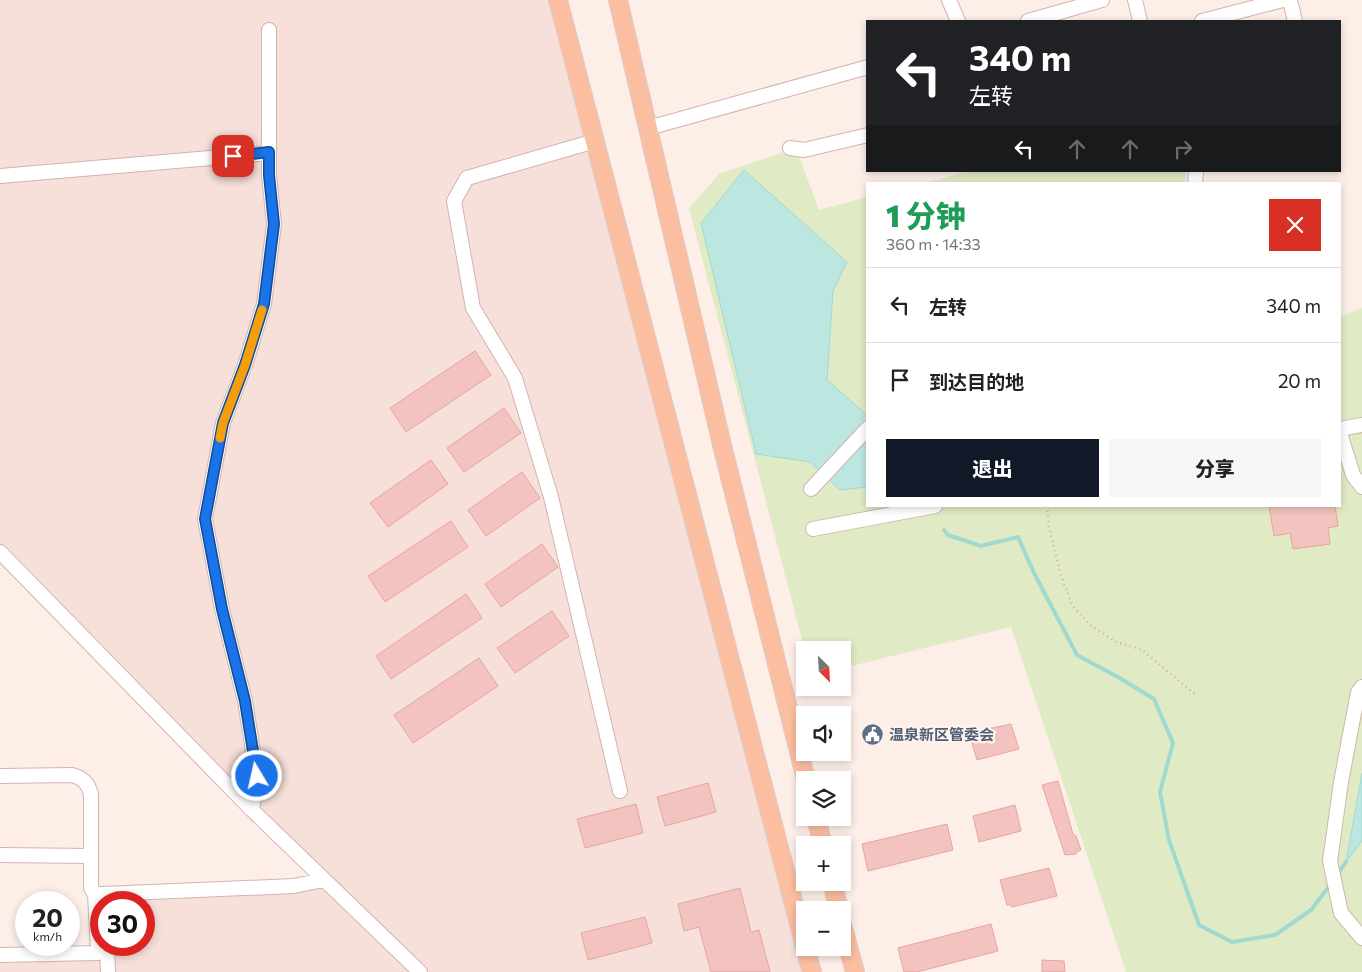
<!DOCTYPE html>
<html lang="zh">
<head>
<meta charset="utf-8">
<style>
	:root { --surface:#fff; --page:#f6f6f6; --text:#222; --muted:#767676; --line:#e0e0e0; --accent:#111827 }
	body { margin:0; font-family:Commissioner,"Noto Sans SC",sans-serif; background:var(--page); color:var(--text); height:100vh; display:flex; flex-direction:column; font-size:19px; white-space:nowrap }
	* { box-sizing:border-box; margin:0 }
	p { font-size:16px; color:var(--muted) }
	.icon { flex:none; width:28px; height:28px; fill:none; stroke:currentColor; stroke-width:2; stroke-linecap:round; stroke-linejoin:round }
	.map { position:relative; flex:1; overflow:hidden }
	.side { position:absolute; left:866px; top:182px; width:475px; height:325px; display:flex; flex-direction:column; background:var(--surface); border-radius:0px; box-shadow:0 2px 8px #0003 }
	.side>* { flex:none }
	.banner { position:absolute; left:866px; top:20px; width:475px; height:152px; border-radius:0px; box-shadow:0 2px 8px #0003; background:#202124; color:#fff; overflow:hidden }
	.needle { width:32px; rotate:156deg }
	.buttons { position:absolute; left:796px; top:641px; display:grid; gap:10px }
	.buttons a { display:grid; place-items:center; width:55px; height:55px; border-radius:0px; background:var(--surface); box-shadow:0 2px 8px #0003; font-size:25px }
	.speed { position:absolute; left:15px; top:891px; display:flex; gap:10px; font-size:25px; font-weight:700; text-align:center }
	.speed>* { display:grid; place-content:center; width:65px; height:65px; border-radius:50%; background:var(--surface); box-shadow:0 2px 8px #0003; line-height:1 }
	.speed small { font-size:12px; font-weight:400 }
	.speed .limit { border:8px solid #d22; background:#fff; color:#111 }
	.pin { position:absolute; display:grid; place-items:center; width:42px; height:42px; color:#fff; margin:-21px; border-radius:10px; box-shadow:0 2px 8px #0006 }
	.me { position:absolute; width:55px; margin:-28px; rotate:351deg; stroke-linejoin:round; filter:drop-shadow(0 0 4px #0008) }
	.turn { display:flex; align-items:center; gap:18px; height:105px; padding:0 20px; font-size:22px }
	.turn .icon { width:65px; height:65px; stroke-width:2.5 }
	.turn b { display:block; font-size:35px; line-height:42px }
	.lanes { display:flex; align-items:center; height:48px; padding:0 20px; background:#0003; justify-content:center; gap:25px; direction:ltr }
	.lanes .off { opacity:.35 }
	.round { display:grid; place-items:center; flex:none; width:52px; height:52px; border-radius:0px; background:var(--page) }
	.overview { display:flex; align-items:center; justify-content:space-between; height:85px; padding:0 20px }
	h1 { font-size:30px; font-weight:800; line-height:38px; color:#1e9e55 }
	.cta { display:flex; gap:10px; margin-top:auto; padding:10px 20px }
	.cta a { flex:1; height:58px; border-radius:0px; background:var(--accent); color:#fff; font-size:20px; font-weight:800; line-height:58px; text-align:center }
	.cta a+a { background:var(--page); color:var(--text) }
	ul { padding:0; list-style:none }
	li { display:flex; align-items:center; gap:15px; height:75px; padding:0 20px; border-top:1px solid var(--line) }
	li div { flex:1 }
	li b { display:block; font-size:19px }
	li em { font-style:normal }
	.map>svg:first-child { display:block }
	.residential { fill:#f7e0d9; fill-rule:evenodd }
	.green { fill:#e0ebc5 }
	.water { fill:#bbe7e0; stroke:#a1d9d1 }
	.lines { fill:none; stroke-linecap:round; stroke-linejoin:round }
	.stream { stroke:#a1d9d1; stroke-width:4 }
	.building { fill:#f3c4bf; stroke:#e6a49f }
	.minor-casing { stroke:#d2b4af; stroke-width:16 }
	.major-casing { stroke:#d9cdcd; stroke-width:20 }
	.path { stroke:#d8a6a1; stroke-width:2.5; stroke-dasharray:1 4; stroke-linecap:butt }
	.minor { stroke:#fff; stroke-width:14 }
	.major { stroke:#fcbea0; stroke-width:18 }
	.route-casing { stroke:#114b97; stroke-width:12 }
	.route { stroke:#1a73e8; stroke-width:9 }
	.slow { stroke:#f59e0b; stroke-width:9 }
	.labels { text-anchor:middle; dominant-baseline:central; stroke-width:4.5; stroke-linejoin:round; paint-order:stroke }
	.service-label { font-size:15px; font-weight:bold; fill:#4e5e75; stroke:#fff3ee; text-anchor:start }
</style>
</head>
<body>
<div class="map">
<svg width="1362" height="972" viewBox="0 0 1362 972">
	<rect width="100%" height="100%" fill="#fdeee8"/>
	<path class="residential" d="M0,0H558L812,972H0V955L98,953L95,894L322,880L0,551ZM101,902H144V945H101Z"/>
	<path class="green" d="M796,148L819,210L867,197L868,506H1340V317L1362,308V972H1126L1011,627L843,668L842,650L805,651L689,208L719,174Z
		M969,171H1186L1185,184H921Z"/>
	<path class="water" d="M744,170L847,262L833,291L827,380L867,415V487L840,490L810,462L756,454L701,223Z
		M1362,773V841L1346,862Z"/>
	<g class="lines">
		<path class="stream" d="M944,530L948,535L981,546L1018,537L1034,573L1077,655L1118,677L1154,699L1173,743L1160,792L1169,840L1199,925L1232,942L1275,935L1311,910L1330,885
			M1337,875L1346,862"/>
	</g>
	<path class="building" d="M475,351L491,375L406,432L390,408Z
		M504,408L521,433L464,472L447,448Z
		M431,460L448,484L388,527L370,503Z
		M522,472L540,498L486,536L468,510Z
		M1269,506H1335L1338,526L1328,528L1330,544L1293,549L1290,533L1274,536Z
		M451,521L468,547L385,602L368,576Z
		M542,544L558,567L501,607L485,584Z
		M466,594L482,618L391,679L376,656Z
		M552,611L569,636L515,673L497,648Z
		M479,658L498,686L413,743L394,715Z
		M1011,724L1019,749L977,760L971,740L976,739L974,732Z
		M1058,781L1073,834L1076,836L1081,850L1076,852V854L1065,855L1042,785Z
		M708,783L716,812L665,826L657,797Z
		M636,804L643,833L585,848L577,819Z
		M1015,805L1021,831L979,842L973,816Z
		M947,824L953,850L868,871L862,844Z
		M1049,868L1057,896L1012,907L1011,905H1007L1000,880Z
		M740,888L751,932L759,930L770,972H711L699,927L684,931L678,904Z
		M645,917L652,943L588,960L581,933Z
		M991,924L998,951L917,972H904L898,948Z
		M1042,960L1064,961L1065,972H1042Z"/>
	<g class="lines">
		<defs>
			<path id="minor" d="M949,0L958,21
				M1135,0L1140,21
				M1290,0L1295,21
				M1028,21L1102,0
				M1202,21L1283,0
				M648,128L868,67
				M595,141L467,178L454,201L473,308L515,378L551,497L620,791
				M790,148L804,150L868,135
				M0,176L269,153
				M1195,184L1196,171
				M1340,429L1362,425
				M1340,433L1353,475L1362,487
				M811,489L868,428
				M813,529L935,506
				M0,552L252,810L420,972
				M1362,687L1358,692L1341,782L1330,861L1341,913L1362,938
				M0,776L72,775C83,778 88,783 91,794V888L95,894
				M252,810L257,776L245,701L222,609L205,519L223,423L245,365L264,304L274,224L269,175V30
				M0,855L91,856
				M105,902L104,894L294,886L323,880
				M107,945L108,972
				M0,955L98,953L95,894H101"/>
			<path id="major" d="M558,0L805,947
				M618,0L722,445L806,780
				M816,818L823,845
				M832,882L839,910
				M842,924L855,972
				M805,948L812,972"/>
		</defs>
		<use href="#minor" class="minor-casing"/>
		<use href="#major" class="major-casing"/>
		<path class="path" d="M1047,506L1049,527L1061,575L1072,605L1090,625L1118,643L1141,649L1197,696"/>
		<use href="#minor" class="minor"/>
		<use href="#major" class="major"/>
	</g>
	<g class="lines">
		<defs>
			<path id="route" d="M233,156L269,152V175L274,224L264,304L245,365L223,423L205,519L222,609L245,701L257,776"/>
		</defs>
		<use href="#route" class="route-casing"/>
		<use href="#route" class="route"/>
		<path class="slow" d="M220,438L223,423L245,365L262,310"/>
	</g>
	<defs>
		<symbol id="civic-disc" viewBox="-11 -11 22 22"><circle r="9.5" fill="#5c6f8a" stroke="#fff3ee"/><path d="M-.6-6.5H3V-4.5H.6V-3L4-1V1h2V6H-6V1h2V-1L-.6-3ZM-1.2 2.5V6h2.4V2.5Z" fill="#fff"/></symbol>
	</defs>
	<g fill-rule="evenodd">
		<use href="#civic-disc" x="860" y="722" width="25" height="25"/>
	</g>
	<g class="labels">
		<g class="service-label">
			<text x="889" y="734">温泉新区管委会</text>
		</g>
	</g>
</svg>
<div class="buttons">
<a><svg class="needle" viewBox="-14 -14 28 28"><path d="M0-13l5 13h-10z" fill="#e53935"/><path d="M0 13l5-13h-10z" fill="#767676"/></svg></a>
<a><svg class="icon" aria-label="sound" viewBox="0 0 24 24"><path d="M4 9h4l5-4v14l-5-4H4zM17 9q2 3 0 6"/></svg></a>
<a><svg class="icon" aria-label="layers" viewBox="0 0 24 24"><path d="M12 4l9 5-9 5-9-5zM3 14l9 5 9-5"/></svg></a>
<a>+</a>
<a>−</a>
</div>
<div class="speed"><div>20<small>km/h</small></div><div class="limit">30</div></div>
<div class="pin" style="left:233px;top:156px;background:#d93025"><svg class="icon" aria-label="arrive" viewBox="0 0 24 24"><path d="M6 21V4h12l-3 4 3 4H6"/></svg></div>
<svg class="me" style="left:257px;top:776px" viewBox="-20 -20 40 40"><circle r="17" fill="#1a73e8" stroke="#fff" stroke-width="3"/><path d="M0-11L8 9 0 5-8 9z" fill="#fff"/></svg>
<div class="banner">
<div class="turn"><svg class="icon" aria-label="left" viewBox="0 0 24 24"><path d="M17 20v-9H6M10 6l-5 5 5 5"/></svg><div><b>340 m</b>左转</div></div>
<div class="lanes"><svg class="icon" aria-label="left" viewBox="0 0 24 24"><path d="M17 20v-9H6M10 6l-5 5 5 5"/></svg><svg class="icon off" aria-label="ahead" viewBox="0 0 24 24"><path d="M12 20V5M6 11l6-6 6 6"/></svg><svg class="icon off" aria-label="ahead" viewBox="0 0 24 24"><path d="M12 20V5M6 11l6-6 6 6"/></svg><svg class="icon off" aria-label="right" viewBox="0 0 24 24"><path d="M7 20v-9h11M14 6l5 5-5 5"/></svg></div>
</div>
<section class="side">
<div class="overview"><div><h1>1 分钟</h1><p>360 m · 14:33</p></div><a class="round" style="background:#d93025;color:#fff"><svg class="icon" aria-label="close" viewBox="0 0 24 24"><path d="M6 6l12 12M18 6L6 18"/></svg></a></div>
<ul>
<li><svg class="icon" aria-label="left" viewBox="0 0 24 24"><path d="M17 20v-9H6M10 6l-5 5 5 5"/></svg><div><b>左转</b></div><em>340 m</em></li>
<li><svg class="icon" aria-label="arrive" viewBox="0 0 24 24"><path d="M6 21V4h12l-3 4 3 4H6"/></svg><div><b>到达目的地</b></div><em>20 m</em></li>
</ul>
<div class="cta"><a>退出</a><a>分享</a></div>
</section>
</div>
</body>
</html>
